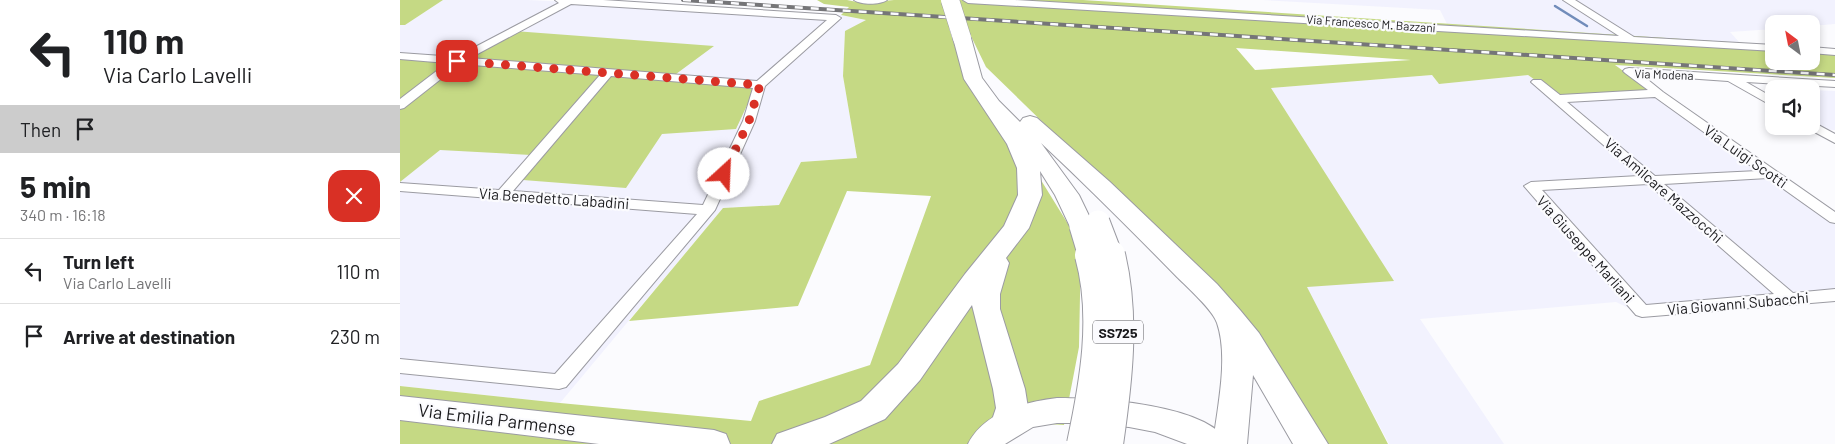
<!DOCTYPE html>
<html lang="en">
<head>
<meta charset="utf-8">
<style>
	:root { --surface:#fff; --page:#f2f2f2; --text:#202124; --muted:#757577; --line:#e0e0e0 }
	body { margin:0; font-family:Barlow,sans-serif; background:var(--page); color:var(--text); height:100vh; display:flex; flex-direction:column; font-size:19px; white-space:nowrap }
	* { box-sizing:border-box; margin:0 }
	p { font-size:16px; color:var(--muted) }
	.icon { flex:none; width:28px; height:28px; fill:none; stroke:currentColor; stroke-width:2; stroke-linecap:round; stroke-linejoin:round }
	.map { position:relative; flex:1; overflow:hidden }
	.panel { display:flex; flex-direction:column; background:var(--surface); width:400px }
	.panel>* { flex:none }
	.guide { background:#fff; color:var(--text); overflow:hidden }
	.needle { width:32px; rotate:328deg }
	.fabs { position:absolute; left:1365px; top:15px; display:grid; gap:10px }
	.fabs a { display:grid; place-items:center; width:55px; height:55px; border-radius:10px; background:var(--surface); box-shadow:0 2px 8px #0003; font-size:25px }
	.pin { position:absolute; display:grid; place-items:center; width:42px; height:42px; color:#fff; margin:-21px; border-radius:10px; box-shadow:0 2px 8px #0006 }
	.me { position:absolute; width:55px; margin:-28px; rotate:25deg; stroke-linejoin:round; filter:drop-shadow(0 0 4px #0008) }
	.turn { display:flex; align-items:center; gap:18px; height:105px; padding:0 20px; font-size:22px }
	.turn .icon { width:65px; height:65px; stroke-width:2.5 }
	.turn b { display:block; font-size:35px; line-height:42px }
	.then { display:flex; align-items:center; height:48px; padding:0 20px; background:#0003; gap:10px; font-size:19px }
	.round { display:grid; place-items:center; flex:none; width:52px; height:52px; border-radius:15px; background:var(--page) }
	.head { display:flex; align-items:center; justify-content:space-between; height:85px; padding:0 20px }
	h1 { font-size:30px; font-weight:700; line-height:38px }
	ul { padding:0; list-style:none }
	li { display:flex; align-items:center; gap:15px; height:65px; padding:0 20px; border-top:1px solid var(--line) }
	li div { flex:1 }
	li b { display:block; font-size:19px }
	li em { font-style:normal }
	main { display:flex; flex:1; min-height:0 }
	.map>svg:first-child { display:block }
	.built { fill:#f2f2fe }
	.green { fill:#c5d984; fill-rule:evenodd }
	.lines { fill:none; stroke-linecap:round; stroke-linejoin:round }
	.stream { stroke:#718cba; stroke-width:2.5 }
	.minor-casing { stroke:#9b9ba2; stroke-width:2 }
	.primary-casing { stroke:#9b9ba2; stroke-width:2 }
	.trunk-casing { stroke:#9b9ba2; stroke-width:2 }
	.minor { fill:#fff; fill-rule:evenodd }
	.primary { fill:#fff; fill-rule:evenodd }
	.trunk { fill:#fff; fill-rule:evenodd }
	.rail-casing { stroke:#757578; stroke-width:4 }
	.rail { stroke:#fbfbfe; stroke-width:2.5; stroke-dasharray:8; stroke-linecap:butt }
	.trunk-bridge-far2-casing { stroke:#9b9ba2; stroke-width:19; stroke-linecap:butt }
	.trunk-bridge-far1-casing { stroke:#9b9ba2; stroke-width:25; stroke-linecap:butt }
	.trunk-bridge-casing { stroke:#9b9ba2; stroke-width:32; stroke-linecap:butt }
	.trunk-bridge-far2 { stroke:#fff; stroke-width:18 }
	.trunk-bridge-far1 { stroke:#fff; stroke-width:23 }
	.trunk-bridge { stroke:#fff; stroke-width:30 }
	.route { stroke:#d93025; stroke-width:9; stroke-dasharray:0 16.2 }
	.labels { text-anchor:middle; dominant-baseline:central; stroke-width:4.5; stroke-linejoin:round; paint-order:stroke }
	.far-street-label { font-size:12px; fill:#19191c; stroke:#fbfbfe }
	.shield { fill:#fbfbfe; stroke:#5d5d60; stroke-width:1 }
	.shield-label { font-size:14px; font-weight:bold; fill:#19191c }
	.street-label { font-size:15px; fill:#19191c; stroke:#fbfbfe }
	.near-street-label { font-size:18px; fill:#19191c; stroke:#fbfbfe }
</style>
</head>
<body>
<main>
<section class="panel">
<div class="guide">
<div class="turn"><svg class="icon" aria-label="left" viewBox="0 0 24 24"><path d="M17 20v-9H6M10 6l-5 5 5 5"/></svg><div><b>110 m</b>Via Carlo Lavelli</div></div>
<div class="then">Then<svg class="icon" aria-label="arrive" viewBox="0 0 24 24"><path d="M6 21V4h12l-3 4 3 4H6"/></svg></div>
</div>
<div class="head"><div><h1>5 min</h1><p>340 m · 16:18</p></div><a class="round" style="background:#d93025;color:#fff"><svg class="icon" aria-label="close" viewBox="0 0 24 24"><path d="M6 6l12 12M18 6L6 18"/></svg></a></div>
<ul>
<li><svg class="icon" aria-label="left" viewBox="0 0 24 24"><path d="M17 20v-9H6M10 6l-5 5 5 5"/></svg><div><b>Turn left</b><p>Via Carlo Lavelli</p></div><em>110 m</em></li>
<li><svg class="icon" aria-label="arrive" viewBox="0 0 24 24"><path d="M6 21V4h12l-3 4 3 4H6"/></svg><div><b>Arrive at destination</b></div><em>230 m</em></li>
</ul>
</section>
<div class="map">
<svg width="1435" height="444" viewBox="0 0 1435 444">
	<rect width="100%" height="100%" fill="#fbfbfe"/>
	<path class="built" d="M43,0H127L441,15L466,20L445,32L443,76L457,158L401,162L379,205L323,208L160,403L0,386V25H5Z
		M863,0H1435V24L1411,26V24H1374V29L1330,32L1340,43L1047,24L1040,10Z
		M1032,75L1039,84L1128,75L1158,96L1251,91L1435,219V297L1243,315L1216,302L1020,319L1104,444H989L906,286L993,281L871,88Z
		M1411,90L1435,91V130L1413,129Z"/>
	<path class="green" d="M0,0H43L5,25H0Z
		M417,0H447L462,3L494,0H683L1374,45V61H1411V47L1435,49V78L1215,65L1251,91L1158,96L1128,75L1039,84L1032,75L871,88L994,281L907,287L988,444H925L878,364L838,312L586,67L569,32L549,28L565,79L623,151L681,245L679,347L664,425L634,423L599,444H0V386L160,403L351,421L359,401L470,365L531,196L447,191L398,306L229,321L323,208L379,205L401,162L457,158L443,76L445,31L466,20L441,15L449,7L424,4ZM836,48L1011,60L855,70Z
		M114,31L314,46L272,77L357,84L336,129L262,134L226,188L123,180L153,144L131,155L40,150L0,182V57L59,61Z"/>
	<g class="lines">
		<path class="stream" d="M1155,6L1187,26"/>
		<defs>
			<path id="minor" d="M155,0H203L436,15L441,18L365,86L355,121L315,210L166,387L159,389L0,373V359L155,374L297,214L0,191V183L99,190L200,75L60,64L4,108L0,109V99L47,63L0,59V53L56,57L159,3ZM171,4L427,20L357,81L70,58ZM211,76L353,88L343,121L303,205L113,191Z
				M454,0H487C480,5 461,5 454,0Z
				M563,0H615L1219,36L1163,0H1175L1234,37L1374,45V51L568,3Z
				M1411,47L1435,49V55L1411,53Z
				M1229,68L1435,81V87L1346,82L1374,98V107L1328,81L1242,75L1263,92L1435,212V223L1430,222L1368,178L1264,184L1393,293L1435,289V301L1242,317L1236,315L1124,186L1131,182L1239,176L1131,82L1133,80H1141L1160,95L1248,90L1225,73L1223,71L1225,69ZM1255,97L1358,171L1255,176L1167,102ZM1248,184L1374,294L1246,305L1142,190Z
				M1411,121L1435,134V143L1407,128L1406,126H1411Z"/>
			<path id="primary" d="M0,396L314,430L326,434L330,444H199L0,420Z
				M657,398C698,398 809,404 829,444H787L755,432L729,427L679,423H657L633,427L605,444H568C584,412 624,402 657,398Z"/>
			<path id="trunk" d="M562,33L568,34L571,38L582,78L599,101L620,122L623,118L630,116L637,118L710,182L817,284L840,310L859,333L928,444H893L853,375L847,444H813C817,408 829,358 817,323C813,310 787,287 777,277C732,231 687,186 641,143L679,195L694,226L690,231L681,234L672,231L655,195L640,171L642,195L629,228L606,258L609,263L600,294V309L625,389L628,408L620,433L608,437L596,433L591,423L596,408L593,389L572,305L520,380L485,419L429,444H372L377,434L425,417L461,401L498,364L565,274L604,226L618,195L617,168L607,144L564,79L553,38L556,34Z"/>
		</defs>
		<use href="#minor" class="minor-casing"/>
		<use href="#primary" class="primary-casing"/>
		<use href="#trunk" class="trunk-casing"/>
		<use href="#minor" class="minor"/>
		<use href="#primary" class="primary"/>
		<use href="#trunk" class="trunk"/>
		<defs>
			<path id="rail" d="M283,0L1435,75"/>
		</defs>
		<use href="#rail" class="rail-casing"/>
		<use href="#rail" class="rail"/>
		<defs>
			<path id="trunk-bridge-far2" d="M550,0L562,38"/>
			<path id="trunk-bridge-far1" d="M698,222L711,256
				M681,226L690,256"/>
			<path id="trunk-bridge" d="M682,444C695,383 707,316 690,255
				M708,444C717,382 725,317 710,255"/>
		</defs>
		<use href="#trunk-bridge-far2" class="trunk-bridge-far2-casing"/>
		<use href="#trunk-bridge-far1" class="trunk-bridge-far1-casing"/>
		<use href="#trunk-bridge" class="trunk-bridge-casing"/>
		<use href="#trunk-bridge-far2" class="trunk-bridge-far2"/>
		<use href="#trunk-bridge-far1" class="trunk-bridge-far1"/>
		<use href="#trunk-bridge" class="trunk-bridge"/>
	</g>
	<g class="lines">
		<path class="route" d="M57,61L360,85L349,121L324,174"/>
	</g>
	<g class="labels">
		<g class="far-street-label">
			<text transform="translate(971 23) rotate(4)">Via Francesco M. Bazzani</text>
			<text transform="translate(1264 74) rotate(2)">Via Modena</text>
		</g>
		<rect class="shield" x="693" y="320.5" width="50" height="23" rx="4"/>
		<g class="shield-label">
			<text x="718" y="332">SS725</text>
		</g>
		<g class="street-label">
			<text transform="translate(1346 156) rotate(35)">Via Luigi Scotti</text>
			<text transform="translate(1264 190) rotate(41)">Via Amilcare Mazzocchi</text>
			<text transform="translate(154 198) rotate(4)">Via Benedetto Labadini</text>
			<text transform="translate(1186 249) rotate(48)">Via Giuseppe Marliani</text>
			<text transform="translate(1338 303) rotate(-5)">Via Giovanni Subacchi</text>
		</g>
		<g class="near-street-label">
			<text transform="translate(97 419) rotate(7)">Via Emilia Parmense</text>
		</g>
	</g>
</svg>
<div class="fabs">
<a><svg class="needle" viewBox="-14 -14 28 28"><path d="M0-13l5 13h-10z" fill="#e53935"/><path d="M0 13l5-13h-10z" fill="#757577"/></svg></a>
<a><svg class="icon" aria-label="sound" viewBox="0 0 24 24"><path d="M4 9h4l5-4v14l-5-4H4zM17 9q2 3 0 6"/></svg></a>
</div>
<div class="pin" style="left:57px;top:61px;background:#d93025"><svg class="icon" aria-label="arrive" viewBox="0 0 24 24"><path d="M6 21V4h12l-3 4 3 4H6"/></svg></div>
<svg class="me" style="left:324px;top:174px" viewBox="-20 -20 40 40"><circle r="19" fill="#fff"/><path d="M0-13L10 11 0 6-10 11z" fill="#d93025"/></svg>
</div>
</main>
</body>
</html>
